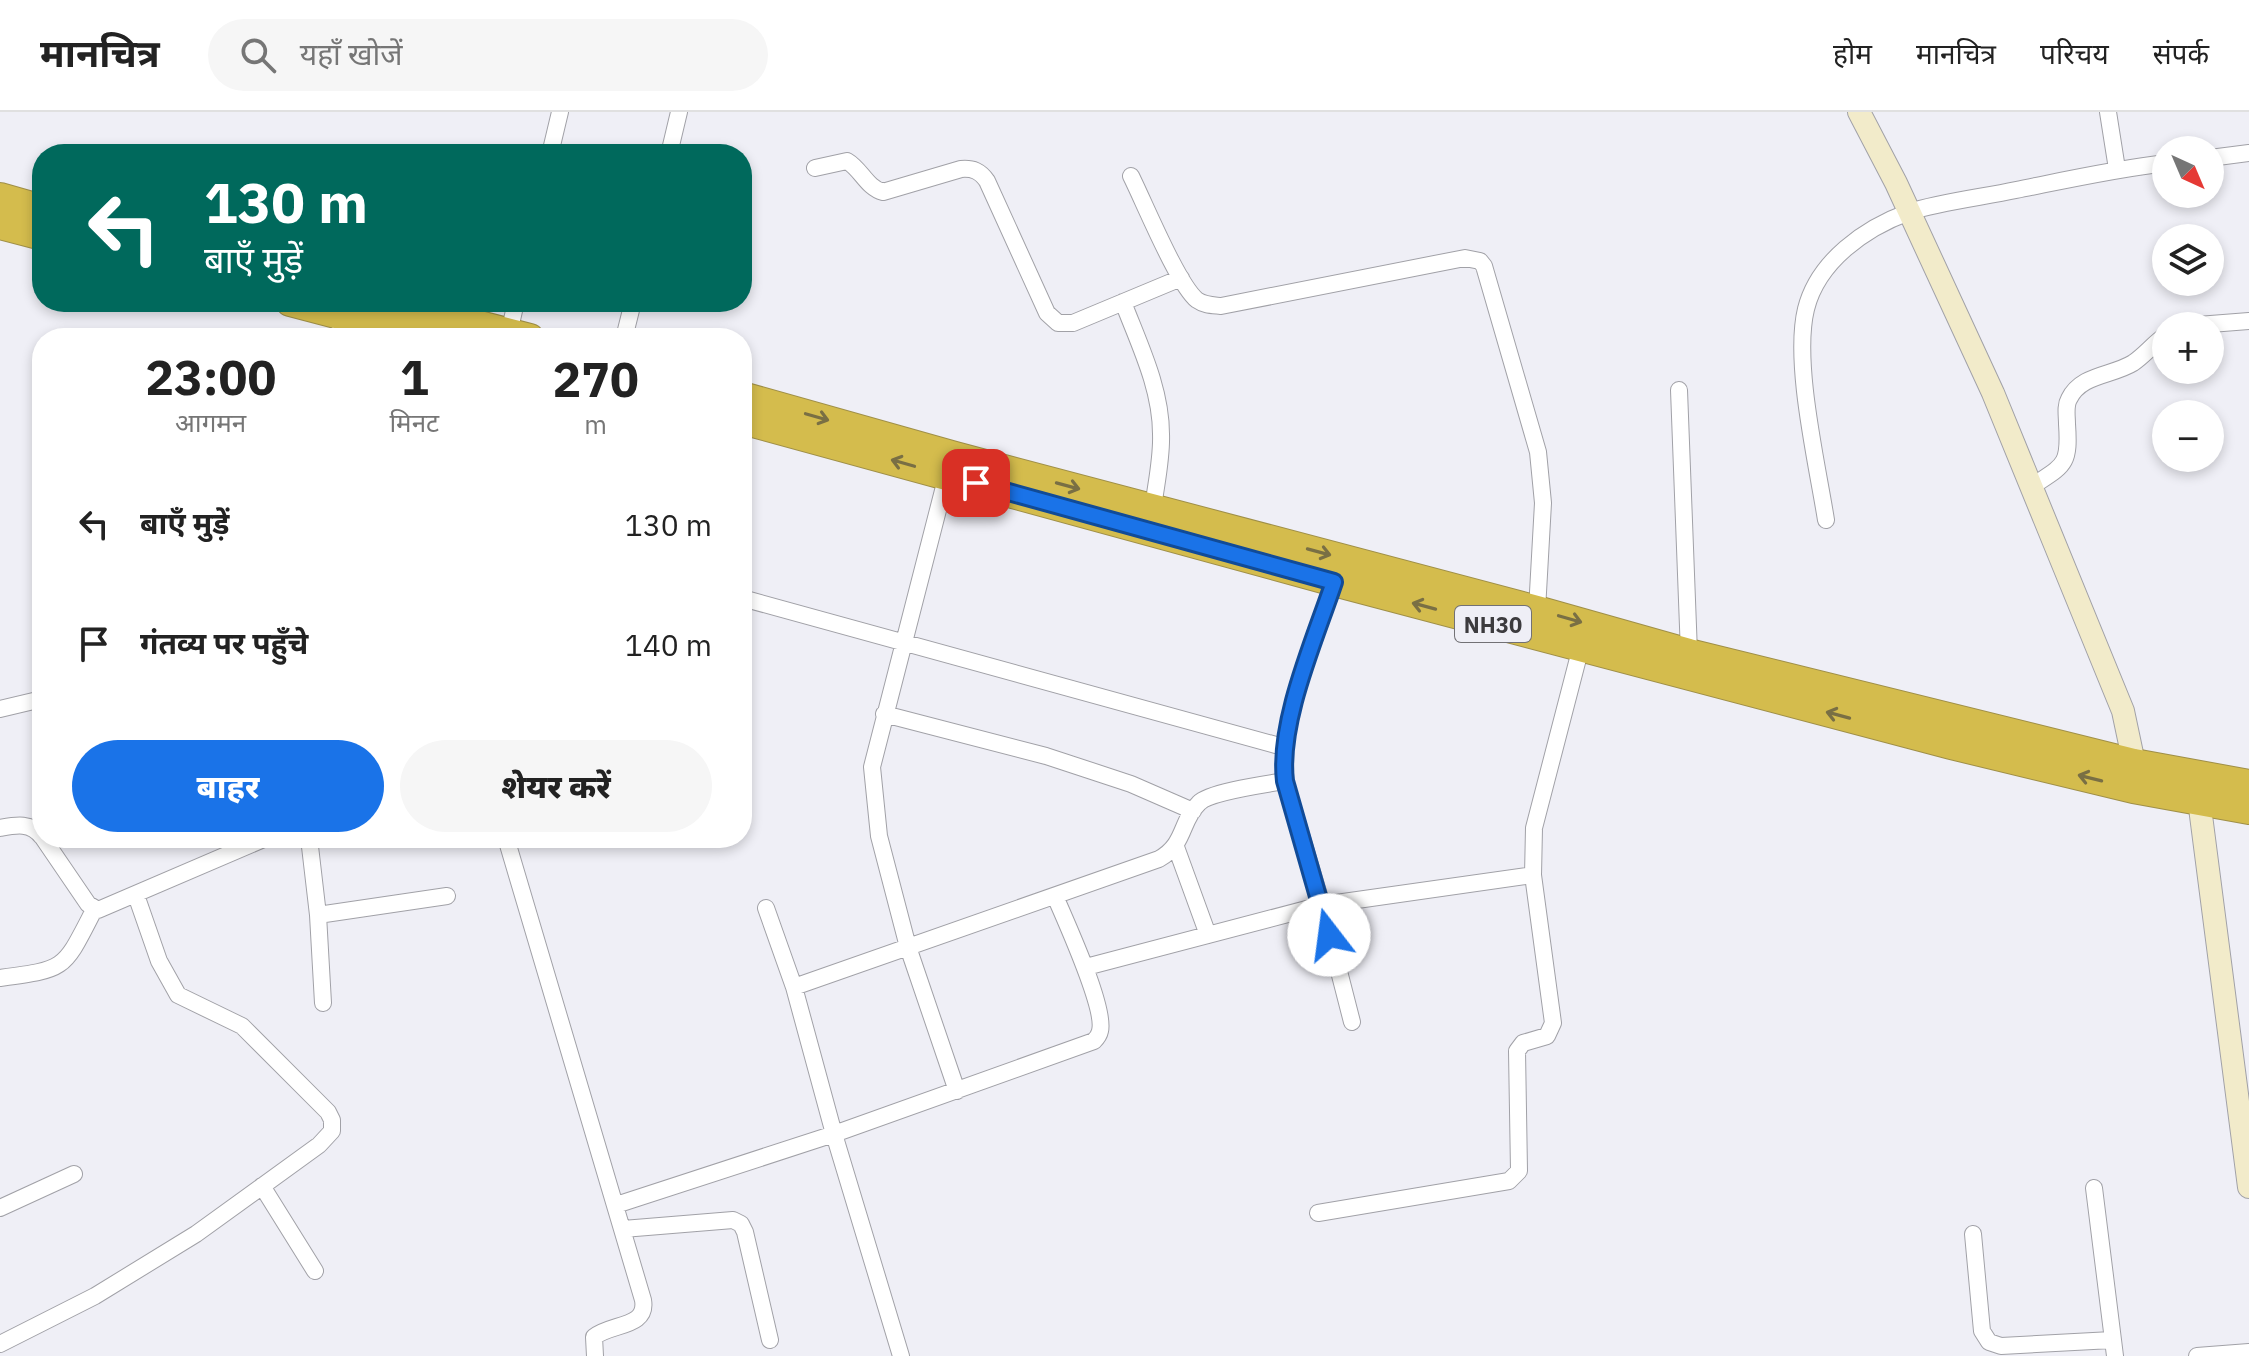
<!DOCTYPE html>
<html lang="hi">
<head>
<meta charset="utf-8">
<style>
	:root { --surface:#fff; --page:#f6f6f6; --text:#222; --muted:#767676; --line:#e0e0e0; --accent:#1a73e8 }
	body { margin:0; font-family:"IBM Plex Sans","Noto Sans Devanagari",sans-serif; background:var(--page); color:var(--text); height:100vh; display:flex; flex-direction:column; font-size:30px; white-space:nowrap }
	* { box-sizing:border-box; margin:0 }
	p { font-size:26px; color:var(--muted) }
	.icon { flex:none; width:44px; height:44px; fill:none; stroke:currentColor; stroke-width:2; stroke-linecap:round; stroke-linejoin:round }
	.map { position:relative; flex:1; overflow:hidden }
	.side { position:absolute; left:32px; top:216px; width:720px; height:520px; display:flex; flex-direction:column; background:var(--surface); border-radius:32px; box-shadow:0 4px 12px #0003 }
	.side>* { flex:none }
	.top-card { position:absolute; left:32px; top:32px; width:720px; height:168px; border-radius:32px; box-shadow:0 4px 12px #0003; background:#00695c; color:#fff; overflow:hidden }
	.needle { width:52px; rotate:136deg }
	.tools { position:absolute; left:2152px; top:24px; display:grid; gap:16px }
	.tools a { display:grid; place-items:center; width:72px; height:72px; border-radius:50%; background:var(--surface); box-shadow:0 4px 12px #0003; font-size:40px }
	.pin { position:absolute; display:grid; place-items:center; width:68px; height:68px; color:#fff; margin:-34px; border-radius:16px; box-shadow:0 4px 12px #0006 }
	.me { position:absolute; width:88px; margin:-44px; rotate:345deg; stroke-linejoin:round; filter:drop-shadow(0 0 6px #0008) }
	.turn { display:flex; align-items:center; gap:28px; height:168px; padding:0 40px; font-size:36px }
	.turn .icon { width:104px; height:104px; stroke-width:2.5 }
	.turn b { display:block; font-size:56px; line-height:68px }
	.eta { display:flex; justify-content:space-evenly; align-items:center; height:136px; text-align:center }
	.eta b { font-size:48px; font-weight:800; line-height:56px }
	.button { display:flex; gap:16px; margin-top:auto; padding:16px 40px }
	.button a { flex:1; height:92px; border-radius:48px; background:var(--accent); color:#fff; font-size:32px; font-weight:800; line-height:92px; text-align:center }
	.button a+a { background:var(--page); color:var(--text) }
	ul { padding:0; list-style:none }
	li { display:flex; align-items:center; gap:24px; height:120px; padding:0 40px }
	li div { flex:1 }
	li b { display:block; font-size:30px }
	li em { font-style:normal }
	header { display:flex; align-items:center; gap:48px; box-sizing:border-box; height:112px; padding:0 40px; background:var(--surface); border-bottom:2px solid var(--line) }
	header strong { font-size:38px }
	nav { display:flex; gap:44px; margin-inline-start:auto; font-size:28px }
	.search { width:560px; height:72px; background:var(--page); display:flex; align-items:center; gap:20px; box-sizing:border-box; padding:0 28px; border-radius:44px; color:var(--muted); font-size:30px }
	.map>svg:first-child { display:block }
	.lines { fill:none; stroke-linecap:round; stroke-linejoin:round }
	.street-casing { stroke:#a1a1a7; stroke-width:18 }
	.secondary-casing { stroke:#a1a1a7; stroke-width:24 }
	.highway-casing { stroke:#9f8f48; stroke-width:30 }
	.street { stroke:#fff; stroke-width:16 }
	.secondary { stroke:#f2ebca; stroke-width:22 }
	.highway { stroke:#d4bc4d; stroke-width:28 }
	.oneway { stroke:#796f44 }
	.route-casing { stroke:#114b97; stroke-width:20 }
	.route { stroke:#1a73e8; stroke-width:14 }
	.labels { text-anchor:middle; dominant-baseline:central; stroke-width:6; stroke-linejoin:round; paint-order:stroke }
	.shield { fill:#efeff6; stroke:#727175; stroke-width:2 }
	.shield-label { font-size:22px; font-weight:bold; fill:#3c3b3e }
</style>
</head>
<body>
<header>
<strong>मानचित्र</strong>
<div class="search"><svg class="icon" aria-label="search" viewBox="0 0 24 24"><circle cx="10" cy="10" r="6"/><path d="M15 15l6 6"/></svg>यहाँ खोजें</div>
<nav><a>होम</a><a>मानचित्र</a><a>परिचय</a><a>संपर्क</a></nav>
</header>
<div class="map">
<svg width="2249" height="1244" viewBox="0 0 2249 1244">
	<rect width="100%" height="100%" fill="#efeff6"/>
	<g class="lines">
		<defs>
			<path id="street" d="M2108,0L2117,57
				M550,42L560,0
				M669,42L679,0
				M2210,46L2249,41
				M815,56L847,49C861,57 867,76 883,80L961,57C973,56 980,59 987,69L1047,201L1058,211H1073L1181,166
				M1131,64C1144,90 1178,173 1197,188C1204,193 1212,193 1221,194L1465,146L1480,149L1484,154L1538,340L1543,391L1537,498
				M1123,190C1139,232 1161,276 1161,322C1162,346 1156,372 1153,396
				M338,203L343,226
				M2185,214L2249,209
				M509,221L516,190
				M624,226L633,190
				M1679,278L1689,541
				M947,363L872,655L879,724L908,835L957,979
				M2031,375C2064,353 2070,354 2067,312C2067,304 2065,294 2069,287C2081,262 2112,264 2133,251C2145,243 2154,231 2166,223
				M1826,408C1817,351 1793,250 1806,197C1818,149 1865,116 1909,100C1940,90 1983,85 2016,78C2066,68 2115,57 2166,51
				M1334,470C1315,527 1278,611 1285,669L1322,793L1352,910
				M742,486L1283,635
				M0,597L42,587
				M884,602L1046,644L1131,672L1193,699
				M0,716C16,713 31,710 42,725
				M43,726L88,792L98,798L266,726
				M309,726L318,803L323,891
				M506,726L643,1188C648,1216 611,1211 594,1225L595,1244
				M1176,735L1208,823
				M766,796L794,875L834,1022L901,1244
				M318,803L447,784
				M1086,855L1322,793L1533,763
				M0,866C67,857 63,858 94,798
				M794,875L1159,747C1186,732 1180,709 1199,691C1209,680 1267,672 1285,669
				M262,1074L315,1159
				M2094,1076L2115,1244
				M616,1093L834,1022L1094,929C1097,926 1099,924 1100,919C1106,896 1065,808 1055,784
				M0,1096L74,1062
				M1318,1101L1509,1069L1519,1059L1517,939L1523,931L1547,924L1553,911L1533,763L1534,716L1581,535
				M623,1117L733,1108L741,1112L745,1120L770,1228
				M1973,1122L1982,1219L1989,1230L2001,1234L2112,1228
				M0,1232L95,1184L196,1122L319,1033L332,1019V1008L328,1000L242,914L178,883L159,849L136,783
				M2197,1244L2249,1240"/>
			<path id="secondary" d="M1859,0L1896,71L1993,281L2123,599L2134,651L2133,664
				M2200,676L2199,688L2249,1075"/>
			<path id="highway" d="M0,85L42,97
				M0,113L42,124
				M290,190L427,226
				M390,190L530,226
				M742,284L955,344L1537,498L1689,541L2134,651L2249,672
				M742,308L1334,470L1951,633L2133,677L2249,698"/>
		</defs>
		<use href="#street" class="street-casing"/>
		<use href="#secondary" class="secondary-casing"/>
		<use href="#highway" class="highway-casing"/>
		<use href="#street" class="street"/>
		<use href="#secondary" class="secondary"/>
		<use href="#highway" class="highway"/>
	</g>
	<defs><path id="oneway-shaft" d="M-6 0H5M1.5-3L5.5 0L1.5 3" fill="none" stroke-width="1.6" stroke-linecap="round" stroke-linejoin="round" transform="scale(2)"/></defs>
	<g class="oneway">
		<use href="#oneway-shaft" transform="translate(817 305) rotate(16)"/>
		<use href="#oneway-shaft" transform="translate(903 351) rotate(-164)"/>
		<use href="#oneway-shaft" transform="translate(1068 374) rotate(15)"/>
		<use href="#oneway-shaft" transform="translate(1319 440) rotate(15)"/>
		<use href="#oneway-shaft" transform="translate(1424 494) rotate(-165)"/>
		<use href="#oneway-shaft" transform="translate(1570 507) rotate(16)"/>
		<use href="#oneway-shaft" transform="translate(1838 603) rotate(-165)"/>
		<use href="#oneway-shaft" transform="translate(2090 666) rotate(-166)"/>
	</g>
	<g class="lines">
		<defs>
			<path id="route" d="M976,371L1334,470C1315,527 1278,610 1285,669L1329,823"/>
		</defs>
		<use href="#route" class="route-casing"/>
		<use href="#route" class="route"/>
	</g>
	<g class="labels">
		<rect class="shield" x="1455" y="494" width="76" height="36" rx="6"/>
		<g class="shield-label">
			<text x="1493" y="512">NH30</text>
		</g>
	</g>
</svg>
<div class="tools">
<a><svg class="needle" viewBox="-14 -14 28 28"><path d="M0-13l5 13h-10z" fill="#e53935"/><path d="M0 13l5-13h-10z" fill="#767676"/></svg></a>
<a><svg class="icon" aria-label="layers" viewBox="0 0 24 24"><path d="M12 4l9 5-9 5-9-5zM3 14l9 5 9-5"/></svg></a>
<a>+</a>
<a>−</a>
</div>
<div class="pin" style="left:976px;top:371px;background:#d93025"><svg class="icon" aria-label="arrive" viewBox="0 0 24 24"><path d="M6 21V4h12l-3 4 3 4H6"/></svg></div>
<svg class="me" style="left:1329px;top:823px" viewBox="-20 -20 40 40"><circle r="19" fill="#fff"/><path d="M0-13L10 11 0 6-10 11z" fill="#1a73e8"/></svg>
<div class="top-card">
<div class="turn"><svg class="icon" aria-label="left" viewBox="0 0 24 24"><path d="M17 20v-9H6M10 6l-5 5 5 5"/></svg><div><b>130 m</b>बाएँ मुड़ें</div></div>
</div>
<section class="side">
<div class="eta">
<div><b>23:00</b><p>आगमन</p></div>
<div><b>1</b><p>मिनट</p></div>
<div><b>270</b><p>m</p></div>
</div>
<ul>
<li><svg class="icon" aria-label="left" viewBox="0 0 24 24"><path d="M17 20v-9H6M10 6l-5 5 5 5"/></svg><div><b>बाएँ मुड़ें</b></div><em>130 m</em></li>
<li><svg class="icon" aria-label="arrive" viewBox="0 0 24 24"><path d="M6 21V4h12l-3 4 3 4H6"/></svg><div><b>गंतव्य पर पहुँचे</b></div><em>140 m</em></li>
</ul>
<div class="button"><a>बाहर</a><a>शेयर करें</a></div>
</section>
</div>
</body>
</html>
